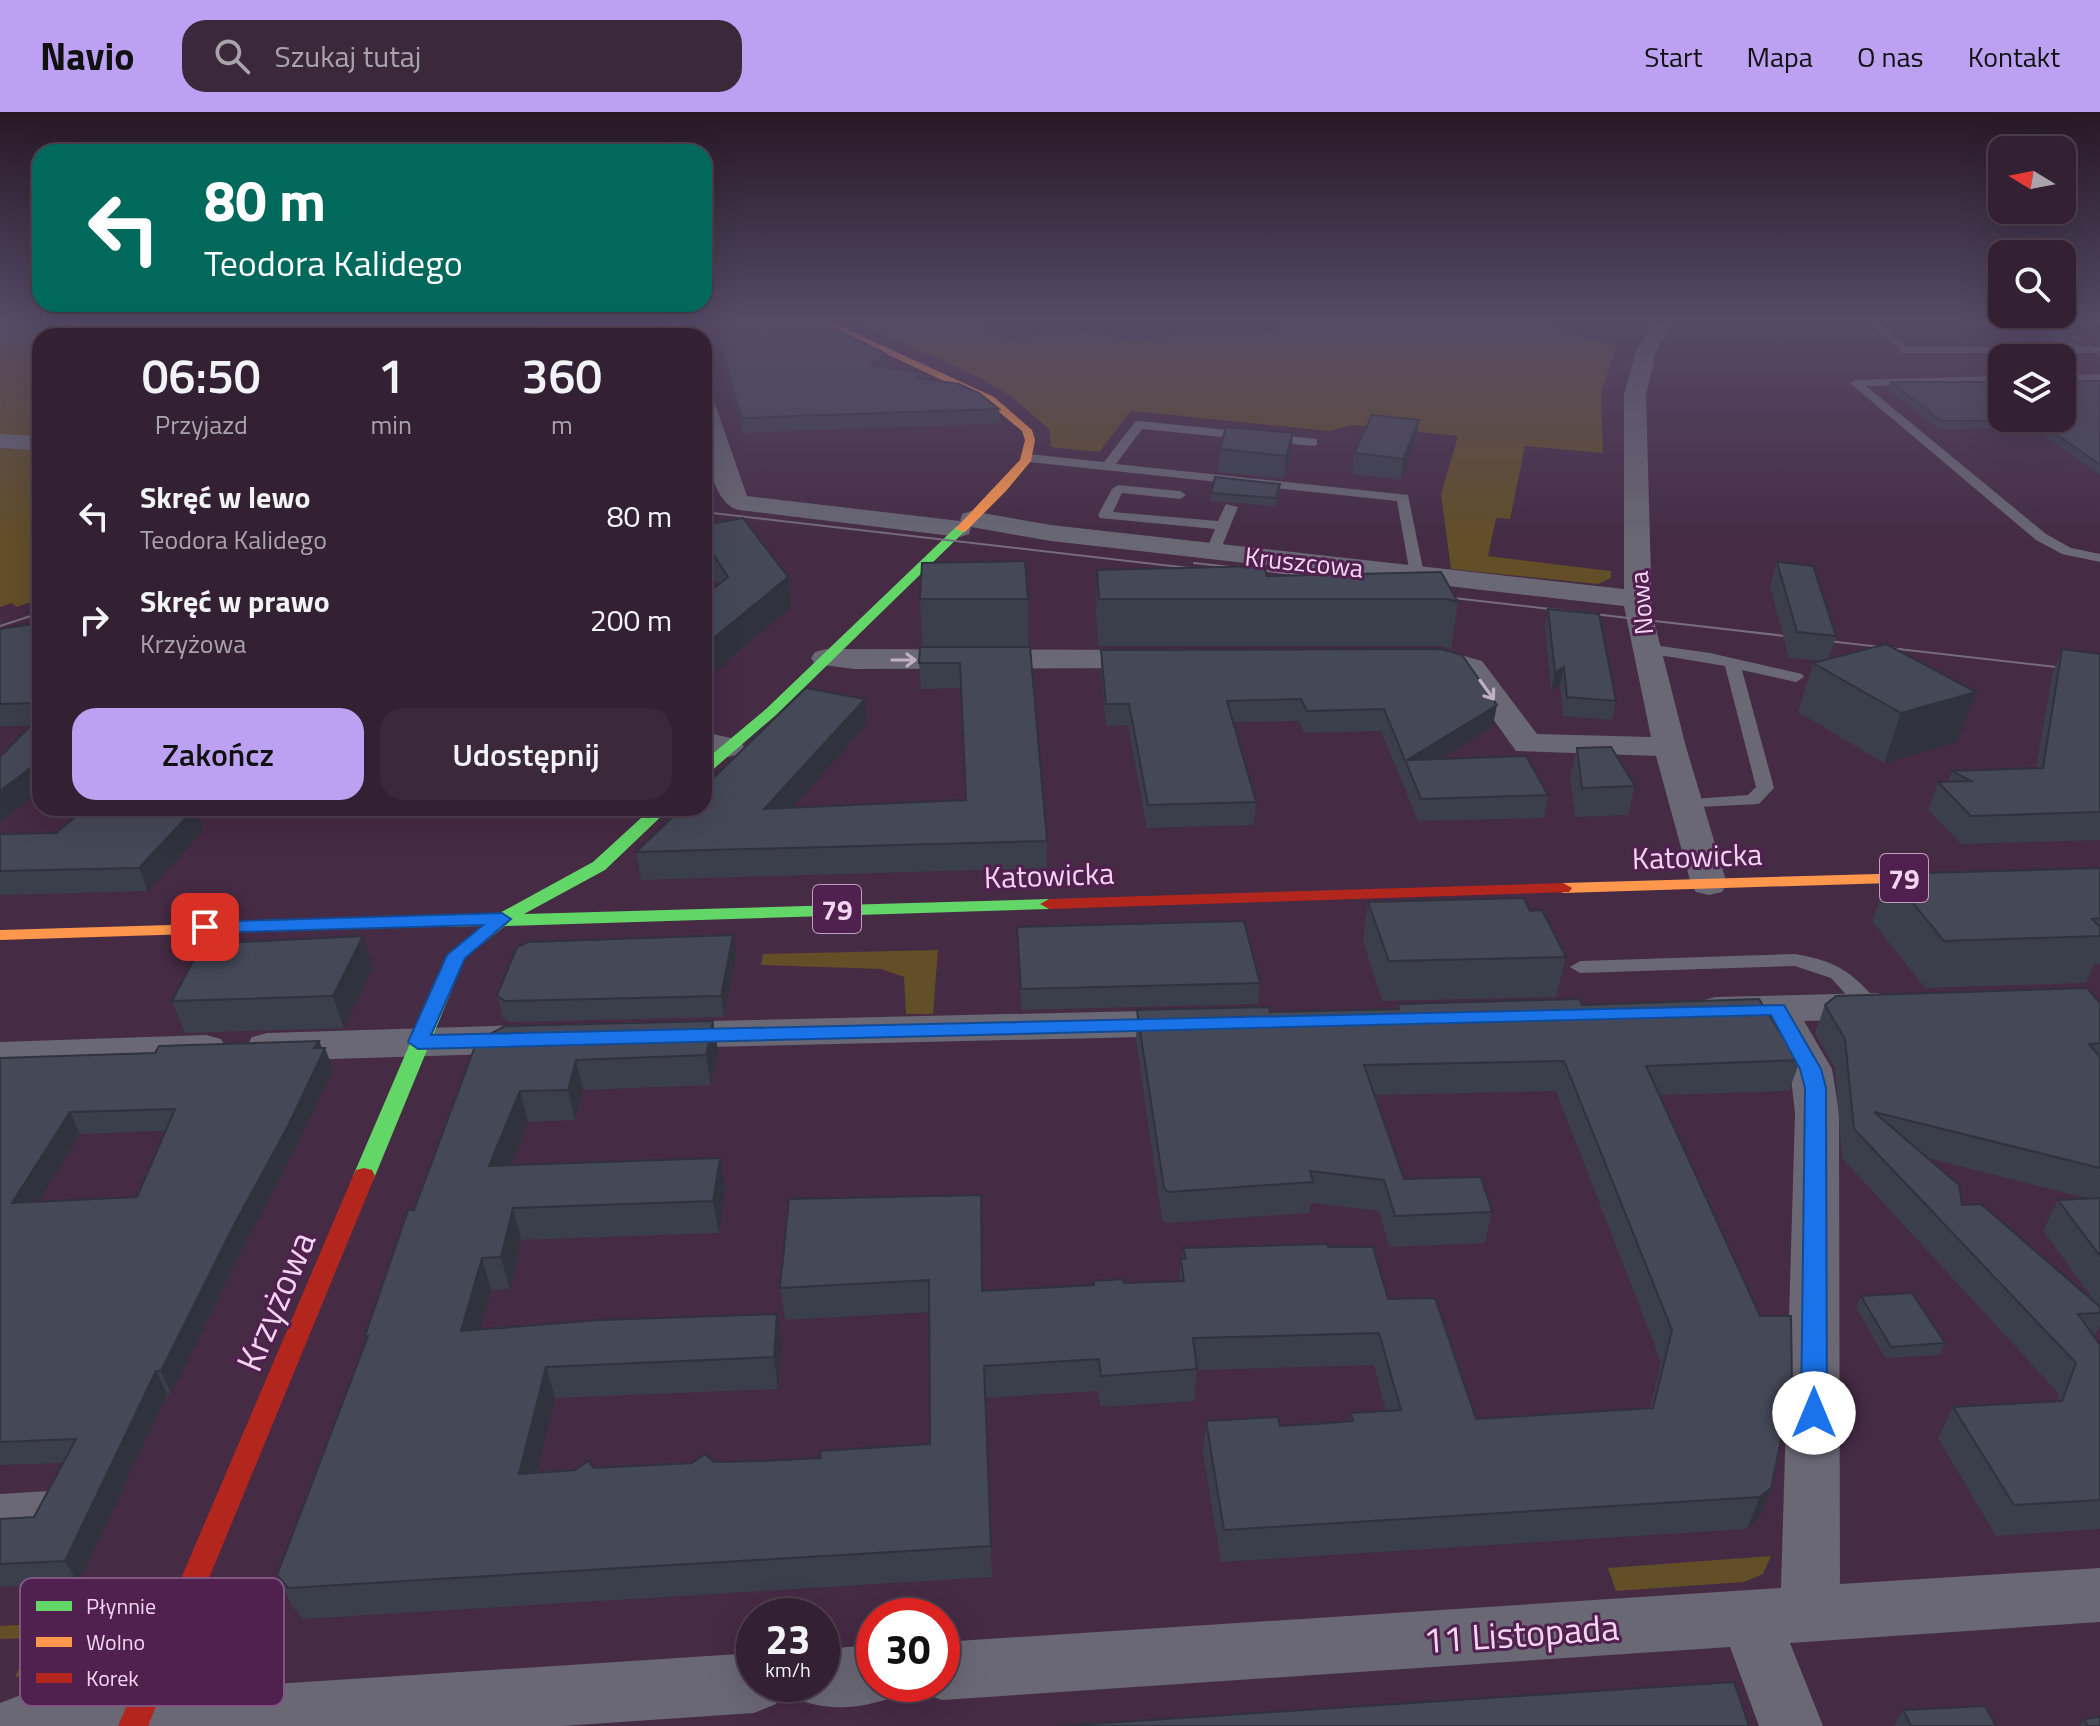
<!DOCTYPE html>
<html lang="pl">
<head>
<meta charset="utf-8">
<style>
	:root { --surface:#342033; --page:#3c283b; --text:#f1f3f6; --muted:#a9a3ac; --line:#4e3e4e; --accent:#bca0f2 }
	body { margin:0; font-family:"Titillium Web",sans-serif; background:var(--page); color:var(--text); height:100vh; display:flex; flex-direction:column; font-size:30px; white-space:nowrap }
	* { box-sizing:border-box; margin:0 }
	p { font-size:26px; color:var(--muted) }
	.icon { flex:none; width:44px; height:44px; fill:none; stroke:currentColor; stroke-width:2; stroke-linecap:round; stroke-linejoin:round }
	.map { position:relative; flex:1; overflow:hidden }
	.drawer { position:absolute; left:32px; top:216px; width:680px; height:488px; display:flex; flex-direction:column; background:var(--surface); border-radius:24px; box-shadow:0 8px 32px #0002,0 0 0 2px var(--line) }
	.drawer>* { flex:none }
	.hud { position:absolute; left:32px; top:32px; width:680px; height:168px; border-radius:24px; box-shadow:0 8px 32px #0002,0 0 0 2px var(--line); background:#00695c; color:#fff; overflow:hidden }
	.needle { width:52px; rotate:280deg }
	.buttons { position:absolute; left:1988px; top:24px; display:grid; gap:16px }
	.buttons a { display:grid; place-items:center; width:88px; height:88px; border-radius:16px; background:var(--surface); box-shadow:0 8px 32px #0002,0 0 0 2px var(--line); font-size:40px }
	.speed { position:absolute; left:736px; top:1486px; display:flex; gap:16px; font-size:40px; font-weight:700; text-align:center }
	.speed>* { display:grid; place-content:center; width:104px; height:104px; border-radius:50%; background:var(--surface); box-shadow:0 8px 32px #0002,0 0 0 2px var(--line); line-height:1 }
	.speed small { font-size:20px; font-weight:400 }
	.speed .limit { border:12px solid #d22; background:#fff; color:#111 }
	.pin { position:absolute; display:grid; place-items:center; width:68px; height:68px; color:#fff; margin:-34px; border-radius:16px; box-shadow:0 4px 12px #0006 }
	.me { position:absolute; width:88px; margin:-44px; rotate:0deg; stroke-linejoin:round; filter:drop-shadow(0 0 6px #0008) }
	.turn { display:flex; align-items:center; gap:28px; height:168px; padding:0 40px; font-size:36px }
	.turn .icon { width:104px; height:104px; stroke-width:2.5 }
	.turn b { display:block; font-size:56px; line-height:68px }
	.eta { display:flex; justify-content:space-evenly; align-items:center; height:136px; text-align:center }
	.eta b { font-size:48px; font-weight:600; line-height:56px }
	.button { display:flex; gap:16px; margin-top:auto; padding:16px 40px }
	.button a { flex:1; height:92px; border-radius:24px; background:var(--accent); color:#111; font-size:32px; font-weight:600; line-height:92px; text-align:center }
	.button a+a { background:var(--page); color:var(--text) }
	ul { padding:0; list-style:none }
	li { display:flex; align-items:center; gap:24px; height:104px; padding:0 40px }
	li div { flex:1 }
	li b { display:block; font-size:30px }
	li em { font-style:normal }
	header { display:flex; align-items:center; gap:48px; box-sizing:border-box; height:112px; padding:0 40px; background:var(--accent); color:#111 }
	header strong { font-size:38px }
	nav { display:flex; gap:44px; margin-inline-start:auto; font-size:28px }
	.search { width:560px; height:72px; background:var(--page); display:flex; align-items:center; gap:20px; box-sizing:border-box; padding:0 28px; border-radius:24px; color:var(--muted); font-size:30px }
	.map>svg:first-child { display:block }
	.green { fill:#624e27 }
	.lines { fill:none; stroke-linecap:round; stroke-linejoin:round }
	.lane { fill:#696874; fill-rule:evenodd }
	.street { fill:#696874; fill-rule:evenodd }
	.fast { fill:#63d668; fill-rule:evenodd }
	.slow { fill:#ff974d; fill-rule:evenodd }
	.jam { fill:#b3261e; fill-rule:evenodd }
	.tram { stroke:#766c7b; stroke-width:2 }
	.rail-casing { stroke:#766c7b; stroke-width:5 }
	.rail { stroke:#50204f; stroke-width:3; stroke-dasharray:10; stroke-linecap:butt }
	.wall { fill:#3b3e4b; fill-rule:evenodd }
	.shaded-wall { fill:#30323d }
	.building { fill:#454857; stroke:#30323d; stroke-width:2; fill-rule:evenodd }
	.oneway { stroke:#c3afc5 }
	.route { fill:#1a73e8; stroke:#114b97; stroke-width:2 }
	.labels { text-anchor:middle; dominant-baseline:central; stroke-width:6; stroke-linejoin:round; paint-order:stroke }
	.far-street-label { font-size:26px; fill:#f3d5f1; stroke:#50204f }
	.shield { fill:#50204f; stroke:#c29fc0; stroke-width:2 }
	.shield-label { font-size:28px; font-weight:bold; fill:#f3d5f1 }
	.street-label { font-size:30px; fill:#f3d5f1; stroke:#50204f }
	.near-street-label { font-size:36px; fill:#f3d5f1; stroke:#50204f }
	.key { fill:#50204f; stroke:#815680; stroke-width:2 }
	.key-label { font-size:22px; fill:#f3d5f1 }
</style>
</head>
<body>
<header>
<strong>Navio</strong>
<div class="search"><svg class="icon" aria-label="search" viewBox="0 0 24 24"><circle cx="10" cy="10" r="6"/><path d="M15 15l6 6"/></svg>Szukaj tutaj</div>
<nav><a>Start</a><a>Mapa</a><a>O nas</a><a>Kontakt</a></nav>
</header>
<div class="map">
<svg width="2100" height="1614" viewBox="0 0 2100 1614">
	<rect width="100%" height="100%" fill="#452b44"/>
	<path class="green" d="M0,208H501L565,216L591,214L598,224H386L336,217L323,224H40V325L0,323Z
		M850,208H954L977,214L992,222L1014,226L1043,223L1061,217L1132,227L1202,221L1254,223L1281,218L1273,208H1523L1617,234L1601,279L1603,341L1525,334L1510,407L1496,406L1488,444L1611,459V466L1598,472L1451,457L1441,382L1458,324L1352,313L1329,319L1131,299L1099,340L1051,335L1049,317L1011,284L974,263Z
		M0,333L40,334V483L34,485L38,488L16,495L12,491L0,495Z
		M938,838L933,902H906L904,865L881,857L761,853L763,842Z
		M1771,1444L1763,1462L1744,1470L1616,1479L1608,1456Z
		M69,1510L47,1563L15,1565L33,1526L0,1527V1514Z"/>
	<g class="lines">
		<path class="lane" d="M1865,208H1876L1907,235H2067L2026,208H2038L2081,235H2100V241H1904Z
			M2100,262V268L2062,269V263Z
			M2002,264V270L1866,274L2046,422L2071,436L2100,442V450L2062,442L2036,428L1850,271L1856,268Z
			M1139,309L1317,327V333L1313,334L1142,317L1116,352L1408,383L1424,462L1417,466L1410,462L1397,389L1029,350L1023,346L1029,342L1104,350L1135,310Z
			M1118,373L1180,379L1186,383L1180,387L1122,381L1113,400L1218,409L1226,392L1238,395L1220,439L1213,443L1206,439L1215,417L1100,406L1098,403L1112,377Z
			M1646,532L1710,541L1802,562L1804,565L1796,570L1742,558L1774,676L1759,692L1680,696L1677,692L1680,688L1748,683L1756,675L1725,554L1641,540V534Z
			M1795,842C1835,849 1850,858 1877,889L1880,894L1877,899H1861L1831,866L1795,854L1580,861L1570,855L1580,849Z
			M48,1379L59,1383L63,1392L59,1401L48,1405L0,1408V1382Z"/>
		<path class="street" d="M669,208H689L692,224H672Z
			M1655,208H1674L1656,239L1646,283L1652,501L1686,635L1727,772L1722,780L1709,783L1696,780L1691,772L1656,644L1516,639L1460,561L1438,555L1410,552L1406,546L1410,540L1440,537L1482,549L1537,622L1651,625L1624,494L1051,429L971,415L969,422L960,425L739,398C705,390 704,314 704,285L715,292L747,384L960,409L962,402L971,399L1051,413L1624,477V283L1636,239Z
			M0,322L40,324V338L0,336Z
			M826,537L1151,538L1162,541L1166,547L1162,553L1151,556L854,557L815,552L811,546L815,540Z
			M704,620L740,628L744,635L740,642L728,645L704,640Z
			M1877,881L1891,885L1897,894L1891,903L1877,907L1804,909L1832,957L1839,1001L1840,1472L2100,1456V1510L1790,1531L1823,1614H1759L1730,1535L942,1588L920,1580L917,1572H942V1530L1781,1476L1795,1001L1790,957L1764,910L1715,911L1701,907L1695,898L1701,889L1715,885Z
			M1185,898L1200,902L1206,911L1200,920L1185,924L663,936L648,932L642,923L648,914L663,910Z
			M530,913L545,917L551,927L545,937L530,941L267,949L252,945L246,935L252,925L267,921Z
			M206,923L221,927L227,937L221,947L206,951L0,958V930Z
			M874,1533V1572H901L896,1584C865,1596 831,1600 800,1588L793,1572H822V1537Z
			M754,1541V1572H785L776,1592L754,1601L562,1614H0V1591L21,1583L244,1574Z"/>
		<path class="fast" d="M957,414L967,417L776,603L710,660L704,662V649L766,597Z
			M652,696H670L605,758L524,802L1049,787L1058,792L1049,797L505,814L465,846L375,1064L372,1070L364,1072L356,1070L353,1064L448,843L482,814L442,815L433,810L436,806L496,803L593,750Z"/>
		<path class="slow" d="M815,208H827L994,285L1032,318L1035,328L1031,349L1006,379L965,420L955,417L1020,348L1025,328L1022,319L986,289Z
			M1949,760L1958,765L1955,769L1563,781L1554,776L1563,771Z
			M442,805L451,810L448,814L0,828V818Z"/>
		<path class="jam" d="M1563,771L1572,776L1569,780L1049,797L1040,792L1049,787Z
			M364,1056L372,1058L375,1064L148,1614H118L353,1064L356,1058Z"/>
		<path class="tram" d="M704,400L1206,458
			M1194,451L1321,465
			M1436,484L2100,560
			M0,514L40,501"/>
		<defs>
			<path id="rail" d="M2046,208L2100,241"/>
		</defs>
		<use href="#rail" class="rail-casing"/>
		<use href="#rail" class="rail"/>
	</g>
	<path class="wall" d="M2057,208H2100V234Z
		M713,209L886,242L887,255L924,261V267L999,297L1000,311L743,321L714,221Z
		M2100,269V363L2035,317H1939L1889,278L1891,270Z
		M1419,308L1416,328L1401,368L1352,362L1354,341Z
		M1220,337L1291,344L1284,367L1218,360Z
		M1280,372V380L1275,394L1211,389V381Z
		M704,413L788,465L791,495L704,569V484L718,473L704,450Z
		M1777,450L1836,524L1829,547L1957,630L1884,651L1798,600L1813,551L1821,549L1789,546L1770,474Z
		M1097,458L1267,464L1441,460L1458,490L1451,537L1440,534H1098L1096,503Z
		M920,487H1028V534H922Z
		M1548,497L1616,589L1612,608L1563,604L1560,573L1551,579L1545,515Z
		M40,511V680L30,614H0V517Z
		M1030,535L1047,729V756L641,768L636,740L865,587L867,612L793,695L966,688L961,576L921,577L919,551Z
		M2062,537L2100,542V728L1961,732L1928,698L1938,670H1948L1952,659L2036,656L2052,563Z
		M1101,538L1493,614L1441,646L1548,683L1544,706L1418,709L1381,619L1304,621L1299,609L1234,610L1256,690L1254,713L1147,716L1128,613L1106,614L1101,559Z
		M1577,636L1635,674L1628,703L1575,705L1570,664Z
		M86,696H223L216,704H198L203,719L148,779L0,783V722L56,721Z
		M2100,756V852L2094,853L2086,871L1925,876L1872,809L1889,762Z
		M1368,790L1530,799L1566,845L1556,885L1382,889L1363,829Z
		M1017,815L1260,871L1258,892L1021,898Z
		M733,823L736,844L724,905L509,910L502,905L497,883Z
		M363,824L373,855L344,916L185,921L172,889Z
		M2100,891V1214L2094,1225L2100,1233V1417L1996,1424L1938,1326L1953,1295L2057,1289L2059,1282L1842,1046L1835,956L1815,921L1825,893ZM1927,1046L2090,1087L2058,1088L2043,1118L2096,1192L1962,1093Z
		M1398,892L1582,893L1783,925L1800,948L1789,979L1660,983L1760,1204H1791L1758,1408L1747,1417L1221,1450L1203,1341L1206,1309L1280,1314L1350,1309L1351,1301L1386,1299L1374,1253L1197,1258L1194,1289L1100,1295L1098,1279L985,1286L992,1465L303,1507L292,1494L277,1463L367,1228L365,1224L477,929L713,909L718,939L711,973L583,978L575,1008L528,1010L511,1053L725,1077L719,1121L521,1128L510,1177L491,1178L480,1217L782,1234L778,1277L555,1286L537,1361L594,1356L821,1346L930,1332L929,1200L785,1208L780,1176L982,1115L983,1179L1179,1169L1181,1147H1182L1183,1136L1328,1135L1388,1187L1476,1307L1650,1296L1661,1250L1556,979L1374,983L1404,1067L1492,1100L1485,1131L1389,1135L1379,1099L1311,1091L1309,1101L1167,1111L1162,1108L1136,928L1137,898L1270,900L1397,897Z
		M319,929L333,957L296,1035L243,1135L171,1281L167,1282L78,1471L0,1475V1407L34,1405L63,1351L0,1353V946L155,941ZM165,1019L137,1085L38,1090L80,1022Z
		M1861,1184L1945,1231L1939,1243L1885,1246L1856,1195Z
		M1903,1598L1996,1614H1894Z
		M2084,1607L2100,1614H2079Z"/>
	<path class="shaded-wall" d="M886,242L887,255L870,253Z
		M1419,308L1416,328L1401,368L1403,347Z
		M1293,321L1291,344L1284,367L1286,344Z
		M788,465L791,495L704,569V534Z
		M1564,555L1560,573L1551,579L1555,560Z
		M1976,580L1957,630L1884,651L1901,601Z
		M865,587L867,612L767,724L764,697Z
		M1497,593L1493,614L1412,665L1407,648Z
		M40,649V680L0,710V679Z
		M180,696H189L191,701L195,696L203,719L148,779L139,756L179,700Z
		M213,696H223L216,704Z
		M733,823L736,844L724,905L721,884Z
		M363,824L373,855L344,916L333,884Z
		M713,909L718,939L711,973L706,943Z
		M319,929L323,941L325,936L333,957L296,1035L243,1135L171,1281L161,1259L234,1113L314,936Z
		M576,948L583,978L575,1008L568,978Z
		M520,979L528,1010L498,1085L489,1054Z
		M70,1000L80,1022L24,1113L12,1091Z
		M720,1046L725,1077L719,1121L713,1089Z
		M981,1083L982,1115L983,1211L982,1179Z
		M513,1096L521,1128L510,1177L501,1145Z
		M482,1146L491,1178L471,1250L461,1219Z
		M777,1202L782,1234L778,1277L774,1245Z
		M546,1255L555,1286L529,1394L519,1362Z
		M156,1259L167,1282L78,1471L65,1449Z
		M1771,1376L1758,1408L1747,1417L1760,1385Z"/>
	<path class="building" d="M817,208L886,242L870,253L924,261L916,266L959,272L979,281L999,297L741,306L713,209Z
		M2071,208H2100V226Z
		M2062,269H2100V353L2038,309H1941L1891,270H2002V306H2062Z
		M1372,303L1419,308L1403,347L1354,341Z
		M1226,315L1293,321L1286,344L1220,337Z
		M1215,365L1280,372L1276,386L1211,381Z
		M743,406L788,465L704,534V484L728,465L704,428V413Z
		M1025,449L1028,487H920L922,451Z
		M1777,450L1813,454L1836,524L1797,520Z
		M1264,454L1267,464L1441,460L1458,490L1447,487H1099L1097,458Z
		M1548,497L1599,502L1616,589L1567,585L1564,555L1555,560Z
		M40,511V591L0,592V517Z
		M1886,532L1976,580L1901,601L1813,551Z
		M920,535H1030L1047,729L636,740L682,696H704V675L806,576L865,587L764,697L966,688L960,551H919Z
		M1441,537L1462,543L1497,593L1407,648L1526,644L1548,683L1421,687L1384,597L1307,599L1301,587L1227,589L1256,690L1148,693L1129,592H1106L1101,538Z
		M2062,537L2100,542V700L1971,704L1938,670L1971,669L1952,659L2043,656Z
		M40,604V649L0,679V645Z
		M1611,635L1635,674L1582,676L1577,636Z
		M86,696H180L179,700L195,696L139,756L0,759V722L56,721Z
		M2100,756V806L2092,807L2100,815V824L1944,829L1889,762Z
		M1524,786L1530,799L1542,798L1566,845L1389,849L1368,790Z
		M1244,809L1260,871L1021,877L1017,815Z
		M733,823L721,884L504,889L497,883L517,835L528,830Z
		M363,824L333,884L172,889L202,832Z
		M2087,876L2100,891V931L2089,932L2100,945V1056L1874,1000L1959,1073L1962,1093L1981,1092L2100,1195V1201L2078,1202L2100,1233V1388L2014,1393L1953,1295L2062,1289L2076,1251L1854,1017L1845,927L1825,893L1836,884Z
		M1579,887L1582,893L1759,887L1783,925L1792,918L1798,928L1800,948L1646,954L1760,1204H1791L1792,1276L1771,1376L1760,1385L1224,1418L1206,1309L1278,1305L1280,1314L1315,1312L1353,1309L1351,1301L1401,1298L1379,1221L1193,1226L1197,1257L1101,1264L1099,1247L984,1254L991,1434L288,1476L277,1463L368,1224H365L408,1098H414L477,929L505,914L713,909L706,943L576,948L568,978L520,979L489,1054L720,1046L713,1089L513,1096L501,1145L482,1146L461,1219L600,1208L777,1202L774,1245L546,1255L519,1362L575,1358L588,1349L594,1356L692,1351L705,1342L714,1350L762,1349L821,1346L820,1339L930,1332L929,1168L780,1176L789,1087L981,1083L982,1179L1094,1173V1169L1122,1167L1124,1171L1184,1169L1181,1147H1186L1183,1136L1328,1132V1135H1373L1388,1187L1435,1186L1476,1307L1653,1296L1672,1218L1564,949L1364,953L1404,1067L1481,1065L1492,1100L1395,1104L1384,1068L1310,1059L1313,1070L1168,1080L1164,1076L1137,898L1269,895L1270,900L1399,897L1398,892Z
		M319,929L314,936H325L288,1014L234,1113L161,1259H156L65,1449L0,1452V1407L34,1405L76,1327L0,1330V946L155,941L159,934ZM175,997L137,1085L12,1091L70,1000Z
		M2100,1086V1144L2058,1088Z
		M1912,1181L1945,1231L1891,1235L1861,1184Z
		M1734,1570L1749,1614H1058Z
		M1985,1594L1996,1614H1911L1903,1598Z
		M2100,1605V1614H2088L2084,1607Z"/>
	<defs><path id="oneway-shaft" d="M-6 0H5M1.5-3L5.5 0L1.5 3" fill="none" stroke-width="1.6" stroke-linecap="round" stroke-linejoin="round" transform="scale(2)"/></defs>
	<g class="oneway">
		<use href="#oneway-shaft" transform="translate(904 548)"/>
		<use href="#oneway-shaft" transform="translate(1487 578) rotate(54)"/>
	</g>
	<linearGradient id="sky" x2="0" y2="1"><stop stop-color="#261825"/><stop offset="0.48" stop-color="#564a67"/><stop offset="1" stop-color="#564a67" stop-opacity="0"/></linearGradient>
	<rect width="2100" height="434" fill="url(#sky)"/>
	<path class="route" d="M502,801L511,807L465,846L431,923L1784,893L1821,957L1826,976L1827,1301L1823,1309L1814,1312L1805,1309L1801,1301L1805,976L1800,957L1771,903L418,937L408,930L447,843L483,813L205,821L196,815L205,810Z"/>
	<g class="labels">
		<g class="far-street-label">
			<text transform="translate(1304 450) rotate(6)">Kruszcowa</text>
			<text transform="translate(1641 491) rotate(-95)">Nowa</text>
		</g>
		<g class="shield">
			<rect x="1880" y="742" width="48" height="48" rx="6"/>
			<rect x="813" y="773" width="48" height="48" rx="6"/>
		</g>
		<g class="shield-label">
			<text x="1904" y="766">79</text>
			<text x="837" y="797">79</text>
		</g>
		<g class="street-label">
			<text transform="translate(1697 744) rotate(-2)">Katowicka</text>
			<text transform="translate(1049 763) rotate(-2)">Katowicka</text>
		</g>
		<g class="near-street-label">
			<text transform="translate(275 1189) rotate(-67)">Krzyżowa</text>
			<text transform="translate(1521 1521) rotate(-4)">11 Listopada</text>
		</g>
	</g>
	<rect x="20" y="1466" width="264" height="128" rx="12" class="key"/>
	<rect x="36" y="1489" width="36" height="10" fill="#63d668"/>
	<rect x="36" y="1525" width="36" height="10" fill="#ff974d"/>
	<rect x="36" y="1561" width="36" height="10" fill="#b3261e"/>
	<g class="key-label">
		<text x="86" y="1502">Płynnie</text>
		<text x="86" y="1538">Wolno</text>
		<text x="86" y="1574">Korek</text>
	</g>
</svg>
<div class="buttons">
<a><svg class="needle" viewBox="-14 -14 28 28"><path d="M0-13l5 13h-10z" fill="#e53935"/><path d="M0 13l5-13h-10z" fill="#a9a3ac"/></svg></a>
<a><svg class="icon" aria-label="search" viewBox="0 0 24 24"><circle cx="10" cy="10" r="6"/><path d="M15 15l6 6"/></svg></a>
<a><svg class="icon" aria-label="layers" viewBox="0 0 24 24"><path d="M12 4l9 5-9 5-9-5zM3 14l9 5 9-5"/></svg></a>
</div>
<div class="speed"><div>23<small>km/h</small></div><div class="limit">30</div></div>
<div class="pin" style="left:205px;top:815px;background:#d93025"><svg class="icon" aria-label="arrive" viewBox="0 0 24 24"><path d="M6 21V4h12l-3 4 3 4H6"/></svg></div>
<svg class="me" style="left:1814px;top:1301px" viewBox="-20 -20 40 40"><circle r="19" fill="#fff"/><path d="M0-13L10 11 0 6-10 11z" fill="#1a73e8"/></svg>
<div class="hud">
<div class="turn"><svg class="icon" aria-label="left" viewBox="0 0 24 24"><path d="M17 20v-9H6M10 6l-5 5 5 5"/></svg><div><b>80 m</b>Teodora Kalidego</div></div>
</div>
<section class="drawer">
<div class="eta">
<div><b>06:50</b><p>Przyjazd</p></div>
<div><b>1</b><p>min</p></div>
<div><b>360</b><p>m</p></div>
</div>
<ul>
<li><svg class="icon" aria-label="left" viewBox="0 0 24 24"><path d="M17 20v-9H6M10 6l-5 5 5 5"/></svg><div><b>Skręć w lewo</b><p>Teodora Kalidego</p></div><em>80 m</em></li>
<li><svg class="icon" aria-label="right" viewBox="0 0 24 24"><path d="M7 20v-9h11M14 6l5 5-5 5"/></svg><div><b>Skręć w prawo</b><p>Krzyżowa</p></div><em>200 m</em></li>
</ul>
<div class="button"><a>Zakończ</a><a>Udostępnij</a></div>
</section>
</div>
</body>
</html>
